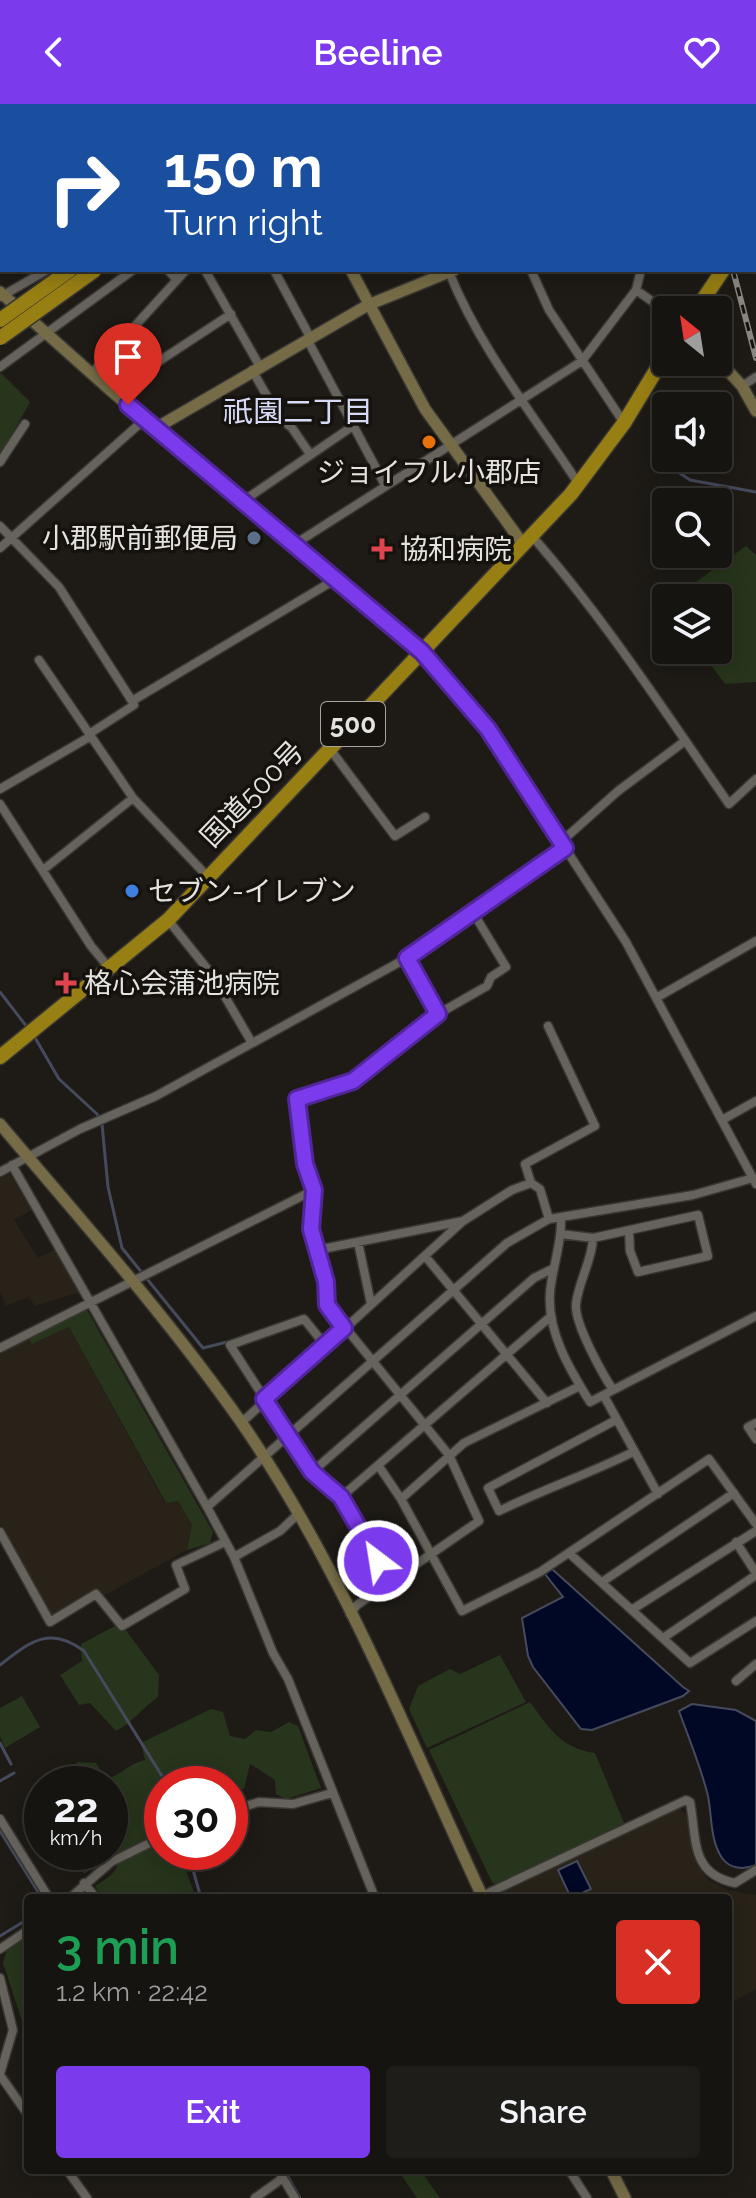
<!DOCTYPE html>
<html lang="en">
<head>
<meta charset="utf-8">
<style>
	:root { --surface:#161410; --page:#1f1d19; --text:#f1f3f6; --muted:#9e9e9f; --line:#353330; --accent:#7c3aed }
	body { margin:0; font-family:Raleway,"Noto Sans JP",sans-serif; background:var(--page); color:var(--text); height:100vh; display:flex; flex-direction:column; font-size:30px; white-space:nowrap }
	* { box-sizing:border-box; margin:0 }
	p { font-size:26px; color:var(--muted) }
	.icon { flex:none; width:44px; height:44px; fill:none; stroke:currentColor; stroke-width:2; stroke-linecap:round; stroke-linejoin:round }
	.map { position:relative; flex:1; overflow:hidden }
	.details { position:absolute; left:24px; top:1790px; width:708px; height:280px; display:flex; flex-direction:column; background:var(--surface); border-radius:8px; box-shadow:0 4px 20px #0003,0 0 0 2px var(--line) }
	.details>* { flex:none }
	.banner { position:absolute; left:0px; top:0px; width:756px; height:168px; box-shadow:0 4px 20px #0003,0 0 0 2px var(--line); background:#1a4fa0; color:#fff; overflow:hidden }
	.needle { width:52px; rotate:330deg }
	.buttons { position:absolute; left:652px; top:192px; display:grid; gap:16px }
	.buttons a { display:grid; place-items:center; width:80px; height:80px; border-radius:8px; background:var(--surface); box-shadow:0 4px 20px #0003,0 0 0 2px var(--line); font-size:40px }
	.speed { position:absolute; left:24px; top:1662px; display:flex; gap:16px; font-size:40px; font-weight:700; text-align:center }
	.speed>* { display:grid; place-content:center; width:104px; height:104px; border-radius:50%; background:var(--surface); box-shadow:0 4px 20px #0003,0 0 0 2px var(--line); line-height:1 }
	.speed small { font-size:20px; font-weight:400 }
	.speed .limit { border:12px solid #d22; background:#fff; color:#111 }
	.pin { position:absolute; display:grid; place-items:center; width:68px; height:68px; color:#fff; margin:-82px -34px; border-radius:50% 50% 50% 0; rotate:-45deg; box-shadow:0 0 8px #0007 }
	.pin .icon { rotate:45deg }
	.me { position:absolute; width:88px; margin:-44px; rotate:329deg; stroke-linejoin:round; filter:drop-shadow(0 0 6px #0008) }
	.turn { display:flex; align-items:center; gap:28px; height:168px; padding:0 32px; font-size:36px }
	.turn .icon { width:104px; height:104px; stroke-width:2.5 }
	.turn b { display:block; font-size:56px; line-height:68px }
	.round { display:grid; place-items:center; flex:none; width:84px; height:84px; border-radius:8px; background:var(--page) }
	.overview { display:flex; align-items:center; justify-content:space-between; height:136px; padding:0 32px }
	h1 { font-size:48px; font-weight:600; line-height:60px; color:#1e9e55 }
	.cta { display:flex; gap:16px; margin-top:auto; padding:16px 32px }
	.cta a { flex:1; height:92px; border-radius:8px; background:var(--accent); color:#fff; font-size:32px; font-weight:600; line-height:92px; text-align:center }
	.cta a+a { background:var(--page); color:var(--text) }
	header { display:flex; justify-content:space-between; align-items:center; height:104px; padding:0 32px; background:var(--accent); color:#fff; font-size:36px; font-weight:600 }
	.map>svg:first-child { display:block }
	.built { fill:#282218 }
	.green { fill:#26351b }
	.water { fill:#000825; stroke:#454a5d; stroke-width:2 }
	.lines { fill:none; stroke-linecap:round; stroke-linejoin:round }
	.stream { stroke:#454a5d; stroke-width:3 }
	.street-casing { stroke:#393733; stroke-width:11 }
	.secondary-casing { stroke:#393733; stroke-width:14 }
	.highway-casing { stroke:#393733; stroke-width:17 }
	.street { stroke:#66625c; stroke-width:8 }
	.secondary { stroke:#756b46; stroke-width:11 }
	.highway { stroke:#987f14; stroke-width:14 }
	.rail-casing { stroke:#8a8783; stroke-width:6 }
	.rail { stroke:#15120d; stroke-width:3; stroke-dasharray:9; stroke-linecap:butt }
	.highway-bridge-casing { stroke:#393733; stroke-width:17; stroke-linecap:butt }
	.highway-bridge { stroke:#987f14; stroke-width:14 }
	.route-casing { stroke:#51269a; stroke-width:20 }
	.route { stroke:#7c3aed; stroke-width:14 }
	.food-dot { fill:#e8710a; stroke:#15120d; stroke-width:3 }
	.service-dot { fill:#5c6f8a; stroke:#15120d; stroke-width:3 }
	.health-dot { fill:#e0444e; stroke:#15120d; stroke-width:3 }
	.shop-dot { fill:#3f7fe0; stroke:#15120d; stroke-width:3 }
	.labels { text-anchor:middle; dominant-baseline:central; stroke-width:7; stroke-linejoin:round; paint-order:stroke }
	.shield { fill:#15120d; stroke:#a7a4a0; stroke-width:2 }
	.shield-label { font-size:26px; font-weight:bold; fill:#e5e3df }
	.poi-label { font-size:28px; fill:#e5e3df; stroke:#15120d; text-anchor:start }
	.street-label { font-size:28px; fill:#e5e3df; stroke:#15120d }
	.neighbourhood-label { font-size:30px; fill:#d7daf7; stroke:#15120d }
</style>
</head>
<body>
<header><svg class="icon" aria-label="back" viewBox="0 0 24 24"><path d="M15 5l-7 7 7 7"/></svg>Beeline<svg class="icon" aria-label="heart" viewBox="0 0 24 24"><path d="M12 20l-8-8c-3-5 5-10 8-4 3-6 11-1 8 4z"/></svg></header>
<div class="map">
<svg width="756" height="2094" viewBox="0 0 756 2094">
	<rect width="100%" height="100%" fill="#1e1b16"/>
	<path class="built" d="M9,1069L32,1106L14,1116L38,1154L56,1145L80,1188L35,1202L29,1193L6,1202L0,1188V1074Z
		M69,1223L165,1399L178,1397L192,1421L187,1446L103,1492L97,1485L53,1512L46,1510L0,1420V1250L29,1235L32,1240Z
		M679,1704L688,1713L693,1750L707,1775L728,1786L756,1791V1885L728,1901V1794H495L494,1791Z"/>
	<path class="green" d="M1,269L30,298L0,352V270Z
		M746,442L756,451V578L725,580L700,546H718V494H686V485Z
		M87,1206L213,1428L210,1439L187,1446L192,1421L178,1397L166,1399L69,1223L32,1240L29,1235Z
		M115,1522L125,1525L159,1571L158,1593C142,1604 133,1618 116,1627L90,1599L79,1601L60,1571L82,1557L81,1540Z
		M500,1551L526,1598L427,1644L409,1605L418,1582L450,1565L460,1570Z
		M22,1592L40,1623L5,1644L0,1632V1604Z
		M530,1598C550,1625 561,1644 595,1649L624,1719L497,1781L492,1778L429,1646Z
		M211,1605L223,1608L230,1632L245,1635L256,1626L271,1628L289,1618L298,1622L321,1684L286,1695L276,1690L275,1676L250,1660L244,1685L214,1679L210,1662H190L189,1680H162V1748H174L186,1766L196,1794H103L95,1782C111,1772 121,1767 118,1747L84,1770L72,1748H110V1680H48L78,1658L96,1659L106,1675C122,1671 126,1661 145,1656L141,1639Z
		M28,1831V1920L24,1923L3,1859L7,1845Z
		M398,2066H420L440,2094H417Z"/>
	<path class="water" d="M552,1465L683,1583L689,1587L683,1592L592,1626L581,1625L533,1563L528,1552L522,1514L563,1493L545,1470Z
		M692,1600L736,1606L756,1617V1761C744,1766 730,1765 722,1754C710,1736 712,1712 708,1692C701,1663 689,1635 679,1607Z
		M577,1757L591,1785L571,1794L558,1766Z"/>
	<g class="lines">
		<path class="stream" d="M662,357L690,376L756,388
			M0,888L27,923
			M34,932L59,975L97,1010L102,1020L108,1083L122,1144L203,1244L231,1237
			M0,1561C30,1538 49,1521 84,1547L167,1680
			M0,1639L11,1660
			M0,1677L14,1669
			M0,1727L42,1794
			M188,1748L201,1794
			M0,1832L28,1815
			M284,2066L300,2094"/>
		<defs>
			<path id="street" d="M96,0L97,2
				M663,0V2
				M256,2L258,0
				M384,2L387,0
				M485,2L488,0
				M0,21L2,22
				M168,166L176,175
				M205,166L259,261
				M274,166L310,233
				M531,166L549,206L624,319
				M449,168C480,245 533,310 578,379
				M636,186L666,207
				M0,193L47,166
				M307,235L385,381
				M112,247L135,273L231,210
				M0,263L133,166
				M252,266L279,313L292,324L310,350
				M92,269L186,166
				M742,282L756,273
				M0,358L25,320
				M243,397L353,322
				M0,422L59,483L132,597
				M531,431C605,515 665,608 729,700L756,675
				M295,440L582,257L636,186L641,166
				M0,444L145,315
				M422,548L488,625L626,838L756,1080
				M39,556L133,694L208,773
				M89,630L134,601L132,597L336,475
				M330,645L395,732L425,713
				M0,685L91,632
				M0,700L91,842L110,865
				M562,737L618,687L685,637
				M43,766L133,694
				M168,816L213,872L252,939
				M407,854L438,910
				M656,894L756,837
				M722,1016L756,997
				M12,1061L207,1403L234,1453L273,1549L288,1575L375,1794
				M0,1068L80,1025L156,992L407,854L565,744
				M531,1079L525,1060L595,1022L548,922
				M561,1115C562,1140 552,1163 550,1189C547,1228 570,1266 590,1298L756,1212
				M561,1130L593,1134L698,1111L708,1152L638,1168L630,1147L629,1127
				M593,1134C592,1157 579,1176 576,1200C574,1219 602,1269 613,1286
				M358,1138L371,1200
				M317,1146L463,1117L512,1086L531,1079L540,1085L549,1115
				M425,1152L547,1299
				M325,1241L304,1215L230,1241L312,1368L341,1393L391,1478
				M0,1244L314,1086
				M580,1282L464,1339L401,1395L462,1507L540,1468L709,1355L756,1420
				M604,1292L658,1390
				M616,1316L488,1384L499,1407C544,1385 589,1370 633,1348
				M241,1319L463,1117
				M756,1319L748,1323L756,1335
				M378,1361L401,1395
				M312,1368L534,1174L554,1164
				M341,1393L550,1213
				M207,1403L507,1139L549,1115L693,1091L753,1074
				M0,1428L50,1518L96,1490L122,1522L185,1485L176,1461L225,1438
				M736,1438L756,1469
				M569,1449L690,1559L756,1517
				M234,1453L280,1427L297,1411
				M602,1478L734,1389
				M633,1505L756,1427
				M350,1510L357,1501L479,1417L449,1351L327,1201L326,1178L311,1125L314,1086L305,1060L297,995L353,977L438,910L487,882L491,873L506,863L474,810
				M663,1534L756,1471
				M736,1577L756,1560
				M230,1707L259,1698L293,1700L332,1689
				M0,1715L49,1794
				M84,1779L96,1794
				M482,1792L686,1696L690,1698C697,1735 690,1770 735,1779L756,1766
				M70,1794L111,1758L162,1733
				M0,1845L28,1826
				M0,1874L13,1926L0,1970
				M0,1971L28,2011
				M67,2066L87,2094
				M278,2066L295,2094
				M569,2066L587,2094
				M255,2094L283,2074"/>
			<path id="secondary" d="M279,0L280,2
				M607,0V2
				M351,166L425,305L523,440
				M0,188L110,286L422,548
				M718,256L742,282L756,307
				M156,324L368,201L454,166
				M0,1020C82,1117 168,1214 241,1318C341,1462 409,1635 483,1794
				M611,2066L625,2094"/>
			<path id="highway" d="M291,2L294,0
				M316,2L319,0
				M754,118L756,115
				M696,206L723,166
				M0,953L168,816L571,390L624,319L666,250"/>
		</defs>
		<use href="#street" class="street-casing"/>
		<use href="#secondary" class="secondary-casing"/>
		<use href="#highway" class="highway-casing"/>
		<use href="#street" class="street"/>
		<use href="#secondary" class="secondary"/>
		<use href="#highway" class="highway"/>
		<defs>
			<path id="rail" d="M694,0L695,2
				M362,2L364,0
				M0,160H2
				M733,166L756,254"/>
		</defs>
		<use href="#rail" class="rail-casing"/>
		<use href="#rail" class="rail"/>
		<defs>
			<path id="highway-bridge" d="M0,216L70,166
				M0,234L95,166"/>
		</defs>
		<use href="#highway-bridge" class="highway-bridge-casing"/>
		<use href="#highway-bridge" class="highway-bridge"/>
	</g>
	<g class="lines">
		<defs>
			<path id="route" d="M128,301L422,548L488,625L565,744L407,854L438,910L353,977L297,995L305,1060L314,1086L311,1125L326,1178L327,1201L344,1224L264,1295L312,1368L341,1393L378,1457"/>
		</defs>
		<use href="#route" class="route-casing"/>
		<use href="#route" class="route"/>
	</g>
	<circle class="food-dot" cx="429" cy="338" r="8"/>
	<circle class="service-dot" cx="254" cy="434" r="8"/>
	<g class="health-dot">
		<path d="M378 433h8v8h8v8h-8v8h-8v-8h-8v-8h8z"/>
		<path d="M62 867h8v8h8v8h-8v8h-8v-8h-8v-8h8z"/>
	</g>
	<circle class="shop-dot" cx="132" cy="787" r="8"/>
	<g class="labels">
		<rect class="shield" x="321" y="598" width="64" height="44" rx="6"/>
		<g class="shield-label">
			<text x="353" y="620">500</text>
		</g>
		<g class="poi-label">
			<text x="429" y="368" text-anchor="middle">ジョイフル小郡店</text>
			<text x="238" y="434" text-anchor="end">小郡駅前郵便局</text>
			<text x="400" y="445">協和病院</text>
			<text x="148" y="787">セブン-イレブン</text>
			<text x="84" y="879">格心会蒲池病院</text>
		</g>
		<g class="street-label">
			<text transform="translate(252 690) rotate(-46)">国道500号</text>
		</g>
		<g class="neighbourhood-label">
			<text x="298" y="307">祇園二丁目</text>
		</g>
	</g>
</svg>
<div class="buttons">
<a><svg class="needle" viewBox="-14 -14 28 28"><path d="M0-13l5 13h-10z" fill="#e53935"/><path d="M0 13l5-13h-10z" fill="#9e9e9f"/></svg></a>
<a><svg class="icon" aria-label="sound" viewBox="0 0 24 24"><path d="M4 9h4l5-4v14l-5-4H4zM17 9q2 3 0 6"/></svg></a>
<a><svg class="icon" aria-label="search" viewBox="0 0 24 24"><circle cx="10" cy="10" r="6"/><path d="M15 15l6 6"/></svg></a>
<a><svg class="icon" aria-label="layers" viewBox="0 0 24 24"><path d="M12 4l9 5-9 5-9-5zM3 14l9 5 9-5"/></svg></a>
</div>
<div class="speed"><div>22<small>km/h</small></div><div class="limit">30</div></div>
<div class="pin" style="left:128px;top:301px;background:#d93025"><svg class="icon" aria-label="arrive" viewBox="0 0 24 24"><path d="M6 21V4h12l-3 4 3 4H6"/></svg></div>
<svg class="me" style="left:378px;top:1457px" viewBox="-20 -20 40 40"><circle r="17" fill="#7c3aed" stroke="#fff" stroke-width="3"/><path d="M0-11L8 9 0 5-8 9z" fill="#fff"/></svg>
<div class="banner">
<div class="turn"><svg class="icon" aria-label="right" viewBox="0 0 24 24"><path d="M7 20v-9h11M14 6l5 5-5 5"/></svg><div><b>150 m</b>Turn right</div></div>
</div>
<section class="details">
<div class="overview"><div><h1>3 min</h1><p>1.2 km · 22:42</p></div><a class="round" style="background:#d93025;color:#fff"><svg class="icon" aria-label="close" viewBox="0 0 24 24"><path d="M6 6l12 12M18 6L6 18"/></svg></a></div>
<div class="cta"><a>Exit</a><a>Share</a></div>
</section>
</div>
</body>
</html>
